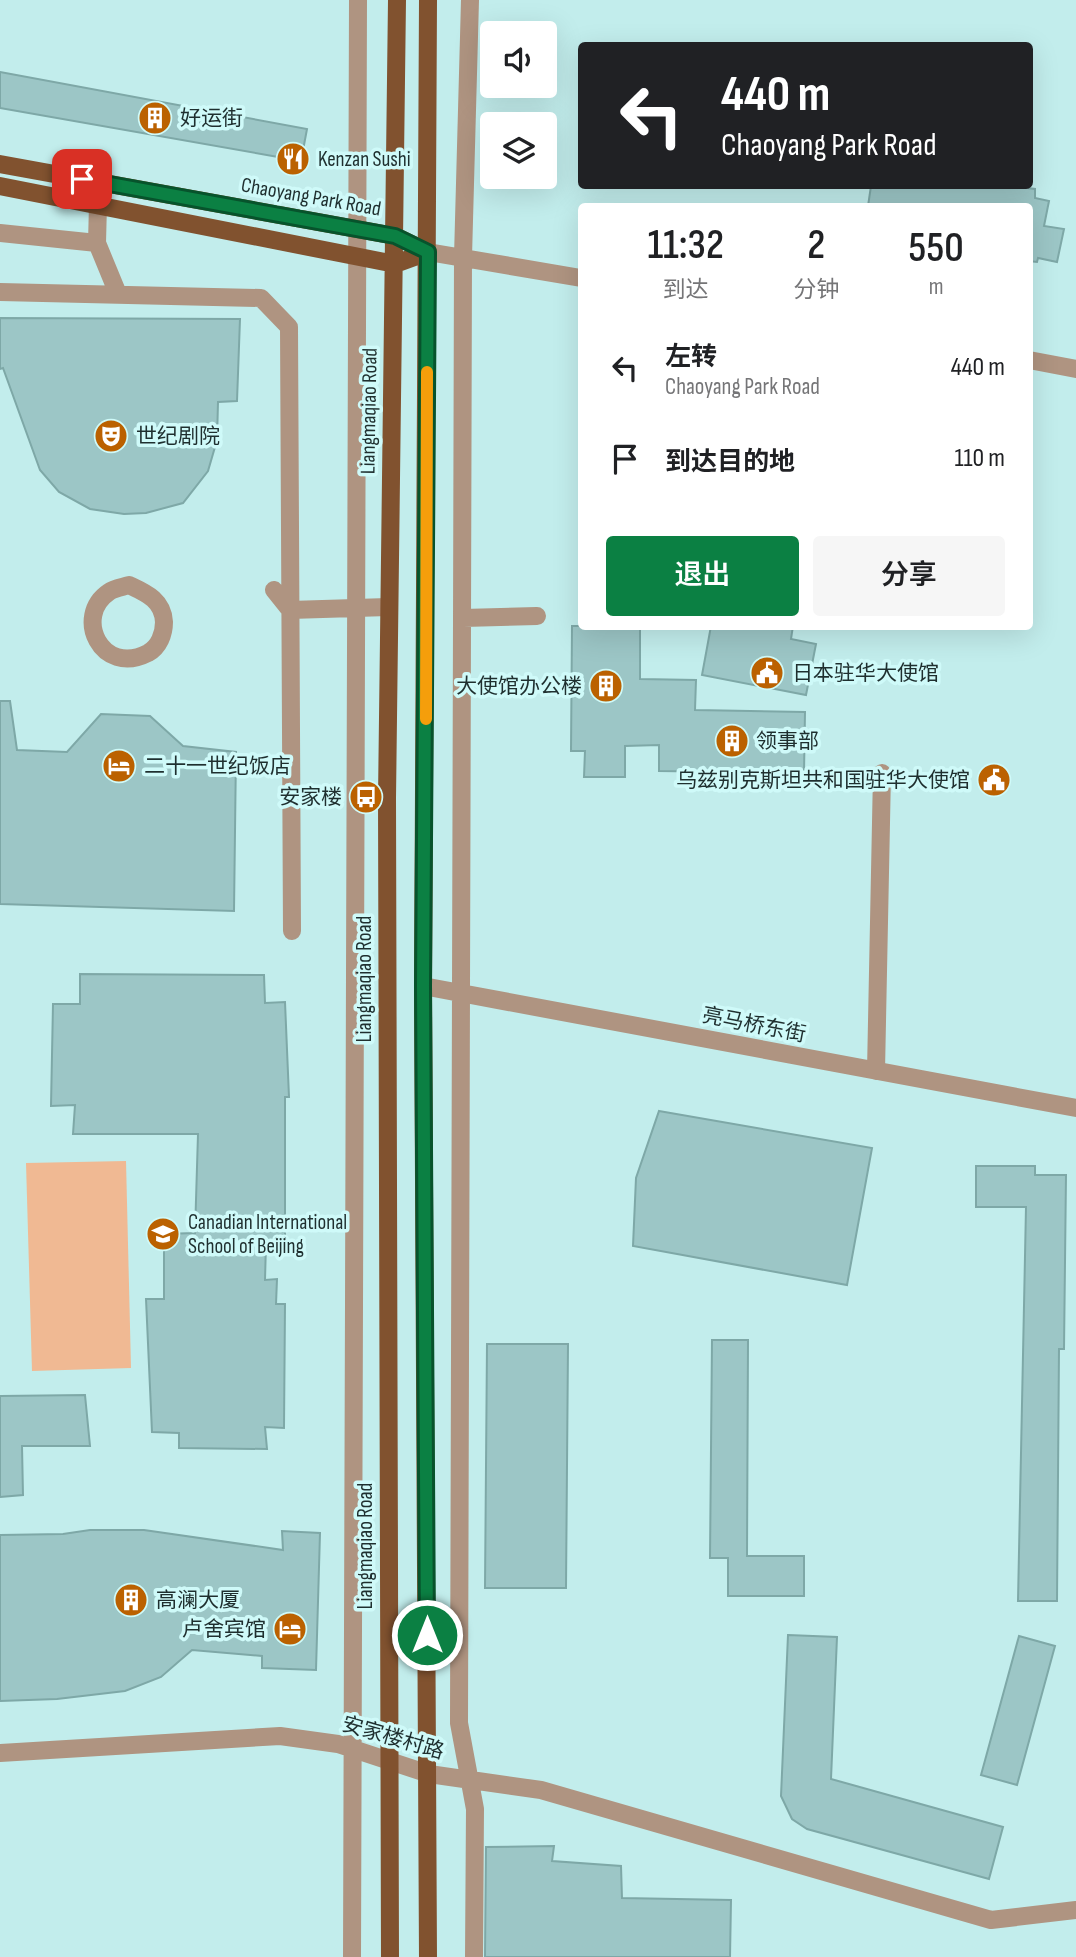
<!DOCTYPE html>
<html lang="zh">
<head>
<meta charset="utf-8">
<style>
	:root { --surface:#fff; --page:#f6f6f6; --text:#202124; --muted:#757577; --accent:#0b8043 }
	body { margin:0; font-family:"Sofia Sans Condensed","Noto Sans SC",sans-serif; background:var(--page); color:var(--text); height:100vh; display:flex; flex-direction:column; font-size:26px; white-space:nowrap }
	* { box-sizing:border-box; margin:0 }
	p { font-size:23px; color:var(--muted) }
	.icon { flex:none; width:38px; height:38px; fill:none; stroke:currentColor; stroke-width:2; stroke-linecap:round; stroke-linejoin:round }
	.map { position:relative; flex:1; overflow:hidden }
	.sheet { position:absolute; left:578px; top:203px; width:455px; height:427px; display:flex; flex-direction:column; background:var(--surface); border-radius:7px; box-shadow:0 7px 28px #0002 }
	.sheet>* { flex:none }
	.guide { position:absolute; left:578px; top:42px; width:455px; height:147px; border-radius:7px; box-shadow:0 7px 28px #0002; background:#202124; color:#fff; overflow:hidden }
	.controls { position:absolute; left:480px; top:21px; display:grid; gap:14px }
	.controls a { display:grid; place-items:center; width:77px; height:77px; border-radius:7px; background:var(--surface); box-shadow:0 7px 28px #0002; font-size:35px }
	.pin { position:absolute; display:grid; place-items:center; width:60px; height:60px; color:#fff; margin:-30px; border-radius:14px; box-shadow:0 4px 10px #0006 }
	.me { position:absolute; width:77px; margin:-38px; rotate:0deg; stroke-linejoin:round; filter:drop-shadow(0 0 5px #0008) }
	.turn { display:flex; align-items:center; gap:24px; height:147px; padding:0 28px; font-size:32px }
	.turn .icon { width:91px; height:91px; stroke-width:2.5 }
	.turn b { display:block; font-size:49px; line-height:60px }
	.eta { display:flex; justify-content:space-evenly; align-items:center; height:119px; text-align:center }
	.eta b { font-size:42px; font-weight:600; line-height:49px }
	.cta { display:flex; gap:14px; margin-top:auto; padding:14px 28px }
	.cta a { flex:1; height:80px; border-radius:7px; background:var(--accent); color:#fff; font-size:28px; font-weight:600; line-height:80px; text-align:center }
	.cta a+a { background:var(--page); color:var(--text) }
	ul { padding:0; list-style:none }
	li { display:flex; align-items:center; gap:21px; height:91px; padding:0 28px }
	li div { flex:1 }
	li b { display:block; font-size:26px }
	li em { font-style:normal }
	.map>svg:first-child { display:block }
	.green { fill:#f0b993 }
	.building { fill:#9cc6c6; stroke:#7ea8a7; stroke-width:2 }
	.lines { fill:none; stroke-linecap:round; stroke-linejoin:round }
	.minor { stroke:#af9481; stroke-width:18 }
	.major { stroke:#81522f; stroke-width:18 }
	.route-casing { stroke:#07532c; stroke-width:18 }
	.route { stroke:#0b8043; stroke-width:12 }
	.slow { stroke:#f59e0b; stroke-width:12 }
	.labels { text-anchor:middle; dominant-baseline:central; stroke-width:7; stroke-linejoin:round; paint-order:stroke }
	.poi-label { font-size:21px; fill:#1f2f2f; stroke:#cffaf9; text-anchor:start }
	.street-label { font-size:21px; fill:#1f2f2f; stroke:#cffaf9 }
</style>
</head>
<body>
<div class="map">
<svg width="1076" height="1957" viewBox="0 0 1076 1957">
	<rect width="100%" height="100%" fill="#c2edec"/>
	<path class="green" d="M126,1161L131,1368L32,1371L26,1163Z"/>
	<path class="building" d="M0,72L307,129L301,161L0,108Z
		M871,186H1012L1035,189V198L1049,201L1044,226L1064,229L1057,262L1038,258L1037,262L1029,261V206H868Z
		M0,318L240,319L237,401L218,402L217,440L208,471L183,503L146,513L124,514L90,509L59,492L40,470L3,368L0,369Z
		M572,626H640V679L696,680L695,710L805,712L804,773L659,771V745L625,746V777H584L585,751H571Z
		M711,626H793L791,639L816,644L806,695L702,675Z
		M0,701H10L17,750L67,752L101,714L150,716L183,746L236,752L234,911L0,904Z
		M80,974L264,975L265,1003L285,1002L289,1097H285V1241L266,1243L265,1280L277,1279L276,1304H285L284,1428L265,1427L267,1449L179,1448V1433L152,1432L146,1299H164V1234L195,1233L198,1134H73L75,1105L51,1106L53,1004H80Z
		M659,1111L872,1148L847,1285L633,1246L636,1178Z
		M976,1166H1035V1175H1066L1064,1349H1059L1057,1601H1018L1026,1207H976Z
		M712,1340H748L747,1556H804V1596H728V1558H710Z
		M487,1344H568L566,1588H485Z
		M85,1395L90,1446H22L23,1495L0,1497V1396Z
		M90,1530H144L283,1550L282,1531L320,1533L316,1670L262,1668V1656L192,1650L161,1677L125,1691L57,1699L0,1701V1535L63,1534Z
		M788,1635L837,1637L831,1779L1003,1827L989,1879L807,1829L792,1819L781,1796Z
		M1019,1636L1055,1646L1017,1785L981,1775Z
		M554,1846L552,1861L621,1866L622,1898L731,1900L730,1957H485L486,1847Z"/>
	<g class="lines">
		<path class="minor" d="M470,0L463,257L459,1723L475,1809L474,1957
			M0,233L97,243L118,294
			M97,243L98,204
			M428,252L581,278
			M0,292L261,298L289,327L292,931
			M1029,360L1076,369
			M129,585C146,593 163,600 164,622C164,634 159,647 148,653C101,677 73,616 109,592C114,588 123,587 129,585Z
			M274,590L290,610L388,607
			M463,618L537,616
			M423,986L1076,1108
			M876,1071L882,773
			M0,1753L280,1736L338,1744L429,1774L541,1790L991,1920L1076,1910
			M352,1957L358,0"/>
		<path class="major" d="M0,164L395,236L428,252
			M0,186L395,264L428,252
			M390,1957L387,798L397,0
			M428,1957L423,986L428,0"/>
	</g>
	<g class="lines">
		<defs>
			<path id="route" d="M82,179L395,236L428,252L423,986L427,1635"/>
		</defs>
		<use href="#route" class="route-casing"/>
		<use href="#route" class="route"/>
		<path class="slow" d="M426,719L427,372"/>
	</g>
	<defs>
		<symbol id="building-disc" viewBox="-11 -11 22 22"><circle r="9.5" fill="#bb6100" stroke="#cffaf9"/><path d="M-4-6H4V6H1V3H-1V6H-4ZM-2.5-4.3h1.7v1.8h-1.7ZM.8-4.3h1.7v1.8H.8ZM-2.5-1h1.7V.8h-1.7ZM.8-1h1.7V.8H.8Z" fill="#fff"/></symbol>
		<symbol id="restaurant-disc" viewBox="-11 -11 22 22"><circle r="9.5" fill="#bb6100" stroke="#cffaf9"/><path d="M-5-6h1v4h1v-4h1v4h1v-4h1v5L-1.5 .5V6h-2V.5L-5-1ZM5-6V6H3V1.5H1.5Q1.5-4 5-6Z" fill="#fff"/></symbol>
		<symbol id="theatre-disc" viewBox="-11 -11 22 22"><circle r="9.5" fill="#bb6100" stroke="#cffaf9"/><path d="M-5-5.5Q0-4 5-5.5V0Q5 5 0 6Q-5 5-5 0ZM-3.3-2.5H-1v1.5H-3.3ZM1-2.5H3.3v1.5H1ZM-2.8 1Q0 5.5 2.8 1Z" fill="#fff"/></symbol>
		<symbol id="civic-disc" viewBox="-11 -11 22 22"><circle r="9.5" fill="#bb6100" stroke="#cffaf9"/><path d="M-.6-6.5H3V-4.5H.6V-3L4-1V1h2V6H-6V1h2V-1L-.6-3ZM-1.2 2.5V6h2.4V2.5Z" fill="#fff"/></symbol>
		<symbol id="hotel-disc" viewBox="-11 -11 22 22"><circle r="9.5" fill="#bb6100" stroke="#cffaf9"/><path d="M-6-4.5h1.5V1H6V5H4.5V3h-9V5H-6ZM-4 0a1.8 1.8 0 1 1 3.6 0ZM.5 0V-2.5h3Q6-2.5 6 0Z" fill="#fff"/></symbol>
		<symbol id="bus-disc" viewBox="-11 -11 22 22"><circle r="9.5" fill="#bb6100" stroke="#cffaf9"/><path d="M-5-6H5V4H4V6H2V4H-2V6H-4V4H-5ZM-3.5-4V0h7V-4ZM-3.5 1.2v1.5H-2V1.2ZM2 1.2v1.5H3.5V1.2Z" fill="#fff"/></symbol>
		<symbol id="school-disc" viewBox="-11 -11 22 22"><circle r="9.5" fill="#bb6100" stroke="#cffaf9"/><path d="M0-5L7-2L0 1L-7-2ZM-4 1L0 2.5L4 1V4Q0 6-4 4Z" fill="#fff"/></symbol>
	</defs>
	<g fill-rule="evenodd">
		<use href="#building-disc" x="136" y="99" width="38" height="38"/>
		<use href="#restaurant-disc" x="274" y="140" width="38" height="38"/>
		<use href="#theatre-disc" x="92" y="417" width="38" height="38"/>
		<use href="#civic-disc" x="748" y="654" width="38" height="38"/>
		<use href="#building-disc" x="587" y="667" width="38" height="38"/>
		<use href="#building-disc" x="713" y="722" width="38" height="38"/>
		<use href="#hotel-disc" x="100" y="747" width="38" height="38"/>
		<use href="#civic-disc" x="975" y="761" width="38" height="38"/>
		<use href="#bus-disc" x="347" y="778" width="38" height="38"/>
		<use href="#school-disc" x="144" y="1215" width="38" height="38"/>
		<use href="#building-disc" x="112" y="1581" width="38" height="38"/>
		<use href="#hotel-disc" x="271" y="1610" width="38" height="38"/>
	</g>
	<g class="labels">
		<g class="poi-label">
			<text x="180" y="118">好运街</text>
			<text x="318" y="159">Kenzan Sushi</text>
			<text x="136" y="436">世纪剧院</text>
			<text x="792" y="673">日本驻华大使馆</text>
			<text x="582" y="686" text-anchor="end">大使馆办公楼</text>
			<text x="756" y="741">领事部</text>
			<text x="144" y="766">二十一世纪饭店</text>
			<text x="970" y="780" text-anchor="end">乌兹别克斯坦共和国驻华大使馆</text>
			<text x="342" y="797" text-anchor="end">安家楼</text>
			<text x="188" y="1222">Canadian International<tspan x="188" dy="24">School of Beijing</tspan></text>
			<text x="156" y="1600">高澜大厦</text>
			<text x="266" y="1629" text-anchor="end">卢舍宾馆</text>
		</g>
		<g class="street-label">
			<text transform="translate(311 197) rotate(10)">Chaoyang Park Road</text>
			<text transform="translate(369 411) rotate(-89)">Liangmaqiao Road</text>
			<text transform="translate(364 979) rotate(-90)">Liangmaqiao Road</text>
			<text transform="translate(754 1025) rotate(11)">亮马桥东街</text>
			<text transform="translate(365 1546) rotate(-90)">Liangmaqiao Road</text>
			<text transform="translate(393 1738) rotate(16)">安家楼村路</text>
		</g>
	</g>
</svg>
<div class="controls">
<a><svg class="icon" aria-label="sound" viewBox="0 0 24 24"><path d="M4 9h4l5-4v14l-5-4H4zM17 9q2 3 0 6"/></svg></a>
<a><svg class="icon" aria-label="layers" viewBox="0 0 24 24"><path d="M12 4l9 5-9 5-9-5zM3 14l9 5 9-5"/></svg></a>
</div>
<div class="pin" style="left:82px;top:179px;background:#d93025"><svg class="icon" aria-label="arrive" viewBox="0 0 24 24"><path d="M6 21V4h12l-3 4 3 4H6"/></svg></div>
<svg class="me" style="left:427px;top:1635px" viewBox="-20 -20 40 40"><circle r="17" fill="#0b8043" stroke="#fff" stroke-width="3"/><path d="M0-11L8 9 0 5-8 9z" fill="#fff"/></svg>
<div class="guide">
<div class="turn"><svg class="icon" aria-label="left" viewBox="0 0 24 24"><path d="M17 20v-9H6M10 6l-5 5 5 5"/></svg><div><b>440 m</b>Chaoyang Park Road</div></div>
</div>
<section class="sheet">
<div class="eta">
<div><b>11:32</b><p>到达</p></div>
<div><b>2</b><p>分钟</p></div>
<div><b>550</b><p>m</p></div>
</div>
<ul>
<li><svg class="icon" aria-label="left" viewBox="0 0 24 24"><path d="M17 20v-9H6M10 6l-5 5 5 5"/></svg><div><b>左转</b><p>Chaoyang Park Road</p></div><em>440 m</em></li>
<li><svg class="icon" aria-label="arrive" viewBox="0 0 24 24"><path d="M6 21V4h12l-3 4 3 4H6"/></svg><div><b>到达目的地</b></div><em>110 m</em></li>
</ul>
<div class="cta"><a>退出</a><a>分享</a></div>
</section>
</div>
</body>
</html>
